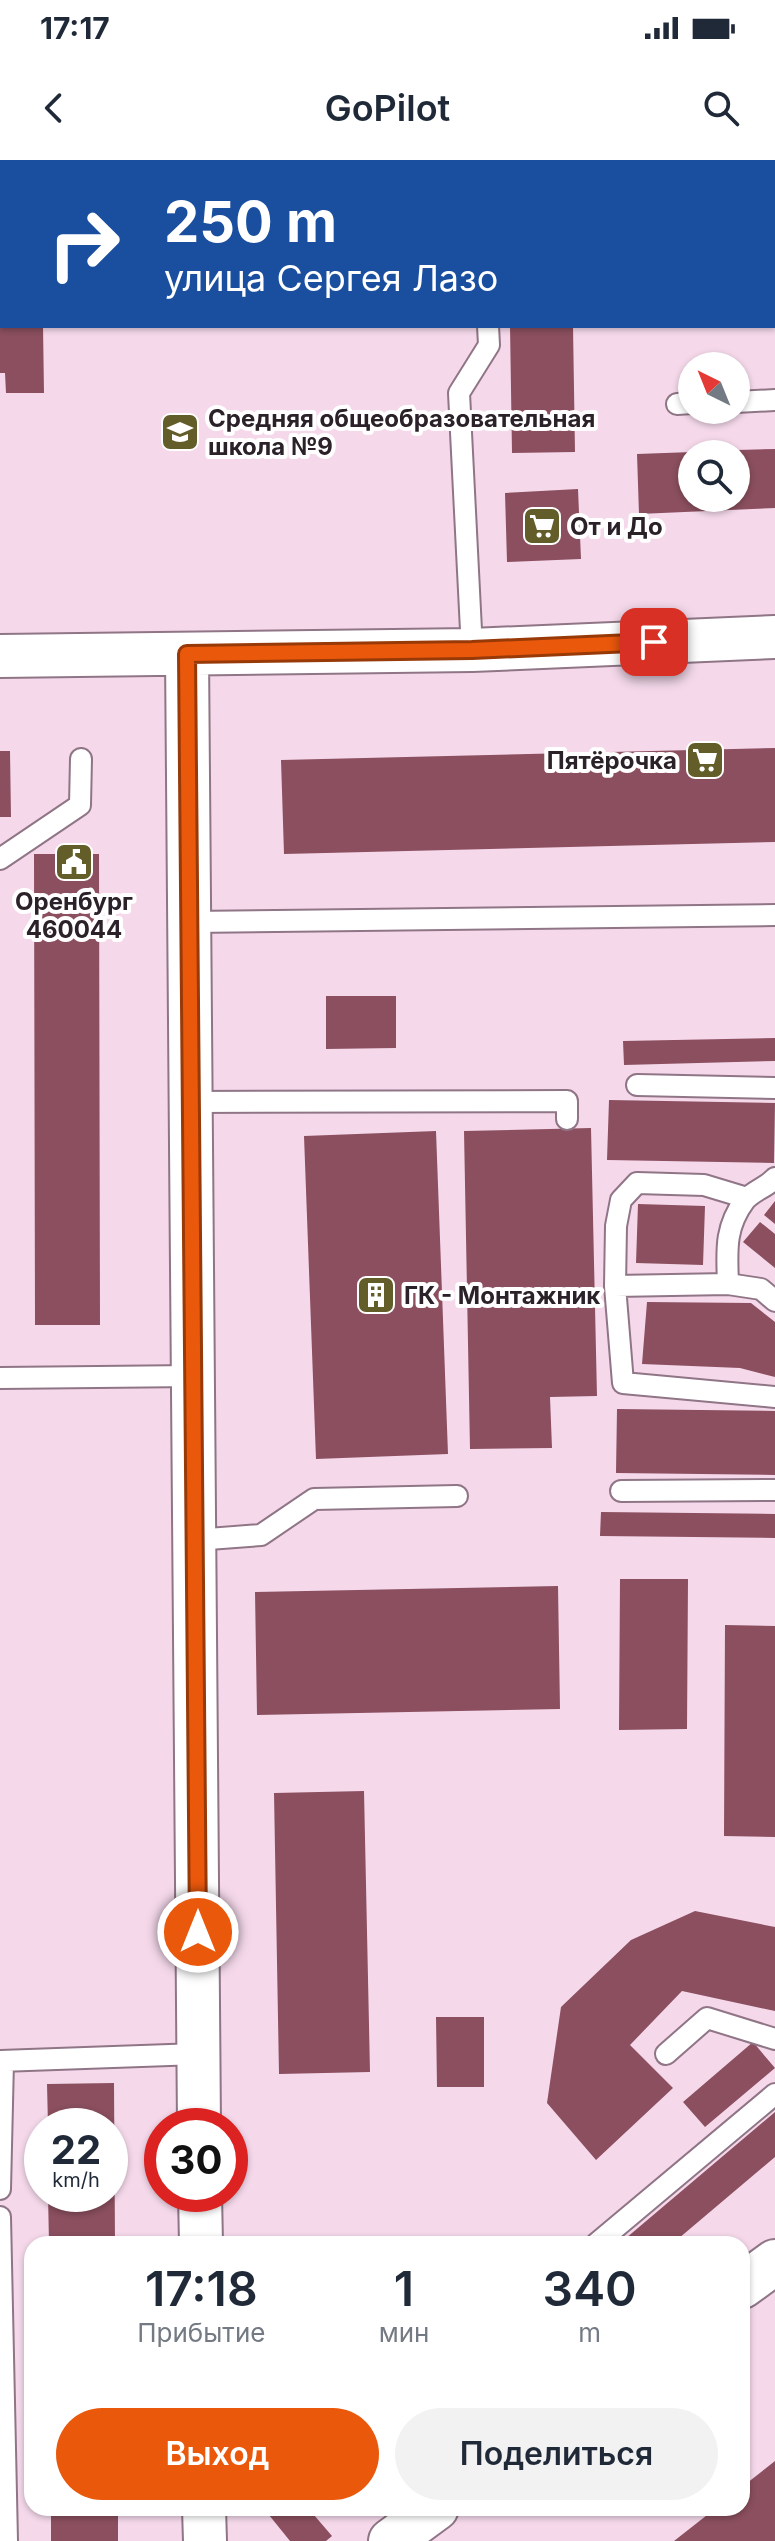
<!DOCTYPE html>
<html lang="ru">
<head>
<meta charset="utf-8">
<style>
	:root { --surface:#fff; --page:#f2f2f3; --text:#1f2937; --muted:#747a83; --accent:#ea580c }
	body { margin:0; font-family:Inter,sans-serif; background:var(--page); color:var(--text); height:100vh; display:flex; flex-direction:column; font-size:30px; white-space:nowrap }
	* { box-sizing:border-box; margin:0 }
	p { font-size:26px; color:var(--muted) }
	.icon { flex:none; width:44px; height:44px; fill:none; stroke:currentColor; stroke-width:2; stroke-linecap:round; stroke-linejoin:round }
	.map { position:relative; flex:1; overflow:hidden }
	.drawer { position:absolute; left:24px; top:2076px; width:726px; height:280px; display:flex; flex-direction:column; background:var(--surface); border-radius:24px; box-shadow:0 2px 6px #0004 }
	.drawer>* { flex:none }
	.top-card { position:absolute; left:0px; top:0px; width:776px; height:168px; box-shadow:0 2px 6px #0004; background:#1a4fa0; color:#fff; overflow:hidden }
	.needle { width:52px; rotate:317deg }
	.fabs { position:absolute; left:678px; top:192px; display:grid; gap:16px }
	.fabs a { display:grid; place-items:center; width:72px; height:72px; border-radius:50%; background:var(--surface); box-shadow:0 2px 6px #0004; font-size:40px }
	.speed { position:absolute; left:24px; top:1948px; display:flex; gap:16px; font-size:40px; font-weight:700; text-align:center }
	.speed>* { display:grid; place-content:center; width:104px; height:104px; border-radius:50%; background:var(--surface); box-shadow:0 2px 6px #0004; line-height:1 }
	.speed small { font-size:20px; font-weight:400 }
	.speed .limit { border:12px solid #d22; background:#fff; color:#111 }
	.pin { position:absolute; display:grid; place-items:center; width:68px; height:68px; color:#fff; margin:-34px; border-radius:16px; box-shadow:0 4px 12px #0006 }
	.me { position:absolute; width:88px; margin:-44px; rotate:0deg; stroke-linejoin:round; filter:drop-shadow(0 0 6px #0008) }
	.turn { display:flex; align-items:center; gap:28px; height:168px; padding:0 32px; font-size:36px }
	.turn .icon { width:104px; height:104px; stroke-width:2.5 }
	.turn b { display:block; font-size:56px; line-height:68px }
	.eta { display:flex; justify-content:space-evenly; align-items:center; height:136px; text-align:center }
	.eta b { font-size:48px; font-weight:600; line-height:56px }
	.button { display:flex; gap:16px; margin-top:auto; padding:16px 32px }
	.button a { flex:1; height:92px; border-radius:48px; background:var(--accent); color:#fff; font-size:32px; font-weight:600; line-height:92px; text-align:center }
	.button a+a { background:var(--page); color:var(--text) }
	.status { display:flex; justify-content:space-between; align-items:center; height:56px; padding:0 40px; background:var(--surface); direction:ltr }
	.status svg { height:22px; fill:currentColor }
	header { display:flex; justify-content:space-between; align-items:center; height:104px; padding:0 32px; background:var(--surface); font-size:36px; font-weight:600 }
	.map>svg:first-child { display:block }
	.building { fill:#8b4f5f }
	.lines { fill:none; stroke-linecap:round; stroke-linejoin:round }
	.service-casing { stroke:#8f7586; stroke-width:24 }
	.minor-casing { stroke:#8f7586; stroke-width:46 }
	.secondary-casing { stroke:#8f7586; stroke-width:48 }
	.service { stroke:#fff; stroke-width:20 }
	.minor { stroke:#fff; stroke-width:42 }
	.secondary { stroke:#fff; stroke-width:44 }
	.route-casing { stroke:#983908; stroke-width:20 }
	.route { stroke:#ea580c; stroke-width:14 }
	.labels { text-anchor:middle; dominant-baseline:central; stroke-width:8; stroke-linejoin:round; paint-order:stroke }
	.poi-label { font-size:24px; font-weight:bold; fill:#2b2128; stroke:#fff; text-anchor:start }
</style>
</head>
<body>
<div class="status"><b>17:17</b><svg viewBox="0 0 49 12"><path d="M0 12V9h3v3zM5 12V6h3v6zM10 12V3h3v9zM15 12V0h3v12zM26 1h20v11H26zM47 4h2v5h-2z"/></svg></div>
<header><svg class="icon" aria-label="back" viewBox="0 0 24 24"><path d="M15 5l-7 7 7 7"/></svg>GoPilot<svg class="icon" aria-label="search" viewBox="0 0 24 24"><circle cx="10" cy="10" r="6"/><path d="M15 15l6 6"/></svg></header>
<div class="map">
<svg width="775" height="2381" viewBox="0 0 775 2381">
	<rect width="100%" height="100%" fill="#f5d9eb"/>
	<path class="building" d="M0,166H43L44,233H6L5,213H0Z
		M510,166H573L575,292L512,293Z
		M775,289V348L639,354L637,294L692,292V338H736V294H702V291Z
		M578,329L581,399L507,402L505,333Z
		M775,588V682L284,694L281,600Z
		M0,591H10L11,657H0Z
		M34,694H99L100,1165H35Z
		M326,836H396V888L326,889Z
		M775,878V901L624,905L623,881Z
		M609,940L775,943L774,1003L607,1000Z
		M591,968L597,1236L550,1237L552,1288L470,1289L464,971Z
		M436,971L448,1294L316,1299L304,976Z
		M775,1041V1064L764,1055Z
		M638,1044L705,1046L703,1105L636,1103Z
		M760,1062L775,1074V1108L743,1082Z
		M647,1142L751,1143L775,1162V1217L740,1208L642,1204Z
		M617,1249L775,1251V1315L616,1313Z
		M601,1352L775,1354V1378L600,1376Z
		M620,1419H688L687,1569L619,1570Z
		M558,1426L560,1549L257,1555L255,1432Z
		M725,1465L775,1466V1677L724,1676Z
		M364,1631L370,1912L279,1914L274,1633Z
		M695,1751L775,1767V1851L682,1831L630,1885L673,1928L596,2000L547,1943L561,1847L631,1780Z
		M436,1857H484V1927H437Z
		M753,1882L775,1908L705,1967L683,1942Z
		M114,1923L115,2084H49L48,2034H110V1966H48L47,1924Z
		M775,1952V1997L672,2084H619Z
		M775,2301V2381H674L716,2348H742V2327Z
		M51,2348H118V2381H51Z
		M278,2348H308L332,2376L326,2381H290L269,2355Z"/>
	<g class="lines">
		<defs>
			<path id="service" d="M486,0V2
				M736,242L775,240
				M677,244L692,243
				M472,490L459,233L489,185L488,166
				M0,699L80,645L81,599
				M190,762L775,755
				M637,925L775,928
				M191,942L567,941V959
				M747,1038L704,1025L637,1023L621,1040L616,1066L615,1126L623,1223L775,1237
				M728,1124C727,1092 724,1068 745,1040C753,1031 767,1027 775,1018
				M615,1126L728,1124L761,1129L775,1141
				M0,1218L194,1216
				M621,1331L775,1330
				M195,1380L261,1375L314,1339L457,1336
				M666,1894L707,1858L775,1879
				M0,1901L198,1894
				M0,2029L3,1901
				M0,2057L7,2381
				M596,2084L775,1934"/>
			<path id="minor" d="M187,494L199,1966
				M0,496L472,490L775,477
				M200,2034L201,2084
				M204,2348L205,2381"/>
			<path id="secondary" d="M742,2126L775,2102
				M391,2381L436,2348"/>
		</defs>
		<use href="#service" class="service-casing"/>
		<use href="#minor" class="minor-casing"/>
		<use href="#secondary" class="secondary-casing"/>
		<use href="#service" class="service"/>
		<use href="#minor" class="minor"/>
		<use href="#secondary" class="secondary"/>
	</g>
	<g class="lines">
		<defs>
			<path id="route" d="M198,1772L187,494L472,490L654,482"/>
		</defs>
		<use href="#route" class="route-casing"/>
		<use href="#route" class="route"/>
	</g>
	<defs>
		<symbol id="school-square" viewBox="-11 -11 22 22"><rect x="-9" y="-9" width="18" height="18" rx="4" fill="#635d29" stroke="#fff"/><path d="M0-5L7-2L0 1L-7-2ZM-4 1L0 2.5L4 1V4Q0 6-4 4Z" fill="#fff"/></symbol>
		<symbol id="supermarket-square" viewBox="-11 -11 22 22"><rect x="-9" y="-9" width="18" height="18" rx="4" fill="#635d29" stroke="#fff"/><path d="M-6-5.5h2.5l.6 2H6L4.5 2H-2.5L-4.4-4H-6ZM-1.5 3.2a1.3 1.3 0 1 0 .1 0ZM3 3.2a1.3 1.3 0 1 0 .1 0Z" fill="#fff"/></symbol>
		<symbol id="civic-square" viewBox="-11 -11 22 22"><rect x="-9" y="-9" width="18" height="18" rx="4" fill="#635d29" stroke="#fff"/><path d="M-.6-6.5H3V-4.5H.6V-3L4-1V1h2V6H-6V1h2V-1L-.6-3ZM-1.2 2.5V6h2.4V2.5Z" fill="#fff"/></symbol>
		<symbol id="building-square" viewBox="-11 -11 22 22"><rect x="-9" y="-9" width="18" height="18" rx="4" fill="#635d29" stroke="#fff"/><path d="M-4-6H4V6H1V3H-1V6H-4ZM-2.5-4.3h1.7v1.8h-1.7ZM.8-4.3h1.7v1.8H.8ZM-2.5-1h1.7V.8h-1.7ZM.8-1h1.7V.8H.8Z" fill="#fff"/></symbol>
	</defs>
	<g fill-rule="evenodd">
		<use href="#school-square" x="158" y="250" width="44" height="44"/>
		<use href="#supermarket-square" x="520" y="344" width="44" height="44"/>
		<use href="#supermarket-square" x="683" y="578" width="44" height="44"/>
		<use href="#civic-square" x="52" y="680" width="44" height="44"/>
		<use href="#building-square" x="354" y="1113" width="44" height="44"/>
	</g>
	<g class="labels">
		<g class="poi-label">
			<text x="208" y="258">Средняя общеобразовательная<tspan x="208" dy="28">школа №9</tspan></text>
			<text x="570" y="366">От и До</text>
			<text x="677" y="600" text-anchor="end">Пятёрочка</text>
			<text x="74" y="741" text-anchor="middle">Оренбург<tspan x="74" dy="28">460044</tspan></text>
			<text x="404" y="1135">ГК - Монтажник</text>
		</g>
	</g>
</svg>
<div class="fabs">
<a><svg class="needle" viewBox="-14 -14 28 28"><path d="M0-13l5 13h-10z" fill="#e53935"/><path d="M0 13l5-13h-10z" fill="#747a83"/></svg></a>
<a><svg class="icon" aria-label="search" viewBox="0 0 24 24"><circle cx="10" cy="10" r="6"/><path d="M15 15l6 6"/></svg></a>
</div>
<div class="speed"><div>22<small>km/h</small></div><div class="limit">30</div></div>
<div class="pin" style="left:654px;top:482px;background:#d93025"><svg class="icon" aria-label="arrive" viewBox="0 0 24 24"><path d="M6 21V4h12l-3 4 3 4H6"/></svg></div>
<svg class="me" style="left:198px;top:1772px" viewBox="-20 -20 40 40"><circle r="17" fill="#ea580c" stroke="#fff" stroke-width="3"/><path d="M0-11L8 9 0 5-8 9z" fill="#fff"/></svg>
<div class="top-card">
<div class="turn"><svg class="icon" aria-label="right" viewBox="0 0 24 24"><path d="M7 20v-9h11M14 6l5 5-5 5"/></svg><div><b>250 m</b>улица Сергея Лазо</div></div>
</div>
<section class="drawer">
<div class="eta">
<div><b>17:18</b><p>Прибытие</p></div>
<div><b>1</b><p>мин</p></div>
<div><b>340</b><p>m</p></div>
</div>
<div class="button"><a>Выход</a><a>Поделиться</a></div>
</section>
</div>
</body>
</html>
